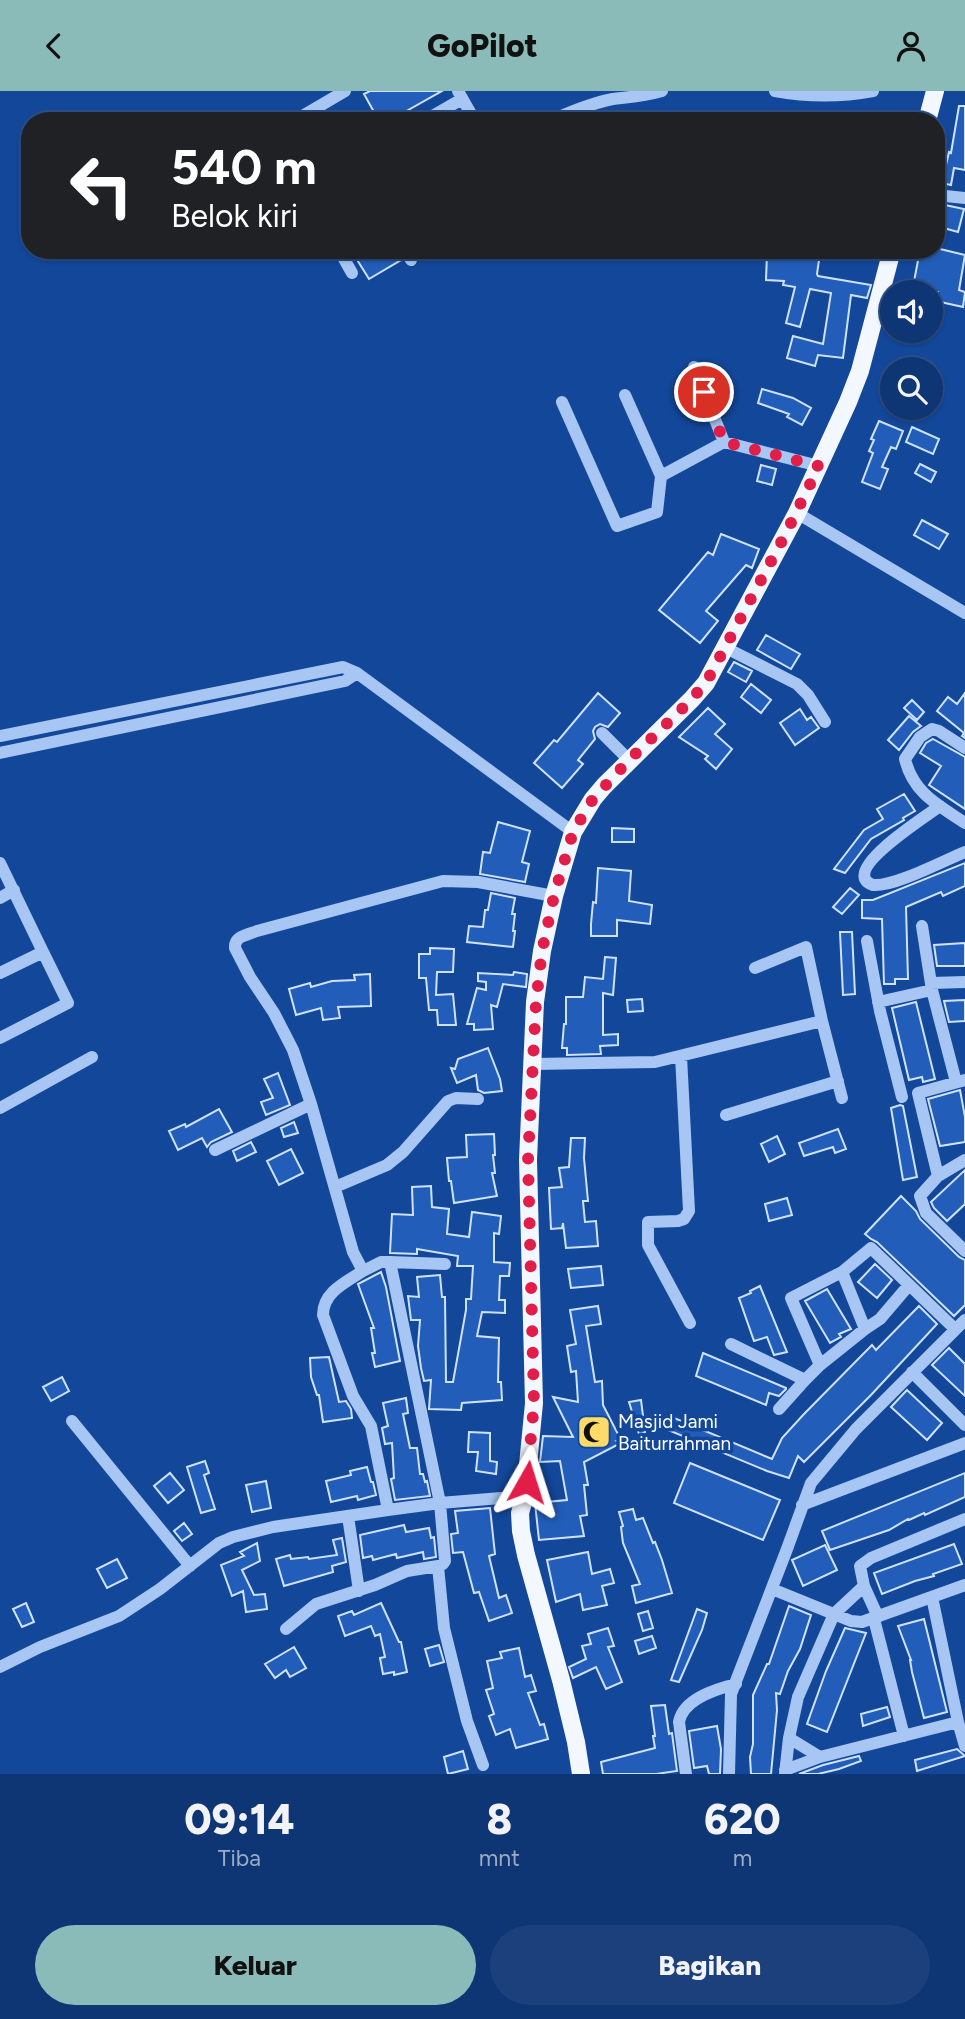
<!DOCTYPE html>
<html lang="id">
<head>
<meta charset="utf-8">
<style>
	:root { --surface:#0e3574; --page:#1c407c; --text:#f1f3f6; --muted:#9babc5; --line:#2e5086; --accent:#8bbbb9 }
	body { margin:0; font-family:Figtree,sans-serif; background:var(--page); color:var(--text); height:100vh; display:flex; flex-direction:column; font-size:26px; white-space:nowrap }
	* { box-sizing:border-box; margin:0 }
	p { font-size:23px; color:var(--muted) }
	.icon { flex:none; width:38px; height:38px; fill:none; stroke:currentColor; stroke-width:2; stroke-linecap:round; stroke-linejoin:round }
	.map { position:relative; height:1683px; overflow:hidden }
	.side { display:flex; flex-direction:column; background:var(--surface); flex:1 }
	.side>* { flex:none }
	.guide { position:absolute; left:21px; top:21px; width:924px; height:147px; border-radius:28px; box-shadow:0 2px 5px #0004,0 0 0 2px var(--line); background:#202124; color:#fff; overflow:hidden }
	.tools { position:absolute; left:880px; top:189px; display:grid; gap:14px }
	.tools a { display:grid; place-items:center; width:63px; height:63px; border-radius:50%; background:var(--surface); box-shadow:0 2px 5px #0004,0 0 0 2px var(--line); font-size:35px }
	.pin { position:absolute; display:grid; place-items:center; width:60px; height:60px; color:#fff; margin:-30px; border:4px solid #fff; border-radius:50%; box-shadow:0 2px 7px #0007 }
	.me { position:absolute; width:77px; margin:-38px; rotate:6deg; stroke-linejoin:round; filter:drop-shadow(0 0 5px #0008) }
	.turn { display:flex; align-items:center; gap:24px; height:147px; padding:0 35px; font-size:32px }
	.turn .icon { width:91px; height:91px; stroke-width:2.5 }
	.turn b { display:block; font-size:49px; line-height:60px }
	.eta { display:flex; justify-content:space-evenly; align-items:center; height:119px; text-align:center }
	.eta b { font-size:42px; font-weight:800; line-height:49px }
	.action { display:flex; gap:14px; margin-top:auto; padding:14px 35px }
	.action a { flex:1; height:80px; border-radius:42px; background:var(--accent); color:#111; font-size:28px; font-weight:800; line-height:80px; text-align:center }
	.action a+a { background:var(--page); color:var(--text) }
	header { display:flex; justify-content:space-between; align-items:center; height:91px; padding:0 35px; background:var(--accent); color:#111; font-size:32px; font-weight:800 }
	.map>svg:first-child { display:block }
	.building { fill:#215db9; stroke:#cfe2fd; stroke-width:2 }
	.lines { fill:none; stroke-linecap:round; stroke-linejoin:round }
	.minor { stroke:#a7c6f3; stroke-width:12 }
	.major { stroke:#f3f7ff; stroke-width:18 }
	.route { stroke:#e11d48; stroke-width:12; stroke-dasharray:0 21.6 }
	.labels { text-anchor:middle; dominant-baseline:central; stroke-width:7; stroke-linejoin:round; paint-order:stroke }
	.poi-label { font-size:19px; fill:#fff; stroke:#13479a; text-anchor:start }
</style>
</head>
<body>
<header><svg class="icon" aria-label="back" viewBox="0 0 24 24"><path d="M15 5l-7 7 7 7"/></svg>GoPilot<svg class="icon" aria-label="person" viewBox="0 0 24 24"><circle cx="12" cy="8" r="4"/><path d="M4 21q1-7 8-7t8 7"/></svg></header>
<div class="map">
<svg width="965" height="1683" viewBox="0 0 965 1683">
	<rect width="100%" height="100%" fill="#13479a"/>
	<path class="building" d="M370,0H442L403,22L408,30H379L364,3Z
		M959,15H965V79L954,77L951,94L936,91V72L946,74L949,61L951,62Z
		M945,114L964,118L958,141L940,136Z
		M936,157L965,164L959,199L965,201L963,216L936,210L938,201H912L920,159H936Z
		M351,159H396L401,169L369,188Z
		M767,162L819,169L817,183L818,185L871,194L867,207L851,204L843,267L818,264L815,275L787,267L793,245L823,253L831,202L810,198L800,236L786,232L795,196L783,194L784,190L766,189Z
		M762,298L793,307L811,317L802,334L787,326L789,323L758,312Z
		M879,330L903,340L896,358L891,356L882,376L888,378L880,398L862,391L873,362L869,360L874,349L871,348Z
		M912,336L939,348L933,363L906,351Z
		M920,373L936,381L931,391L915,382Z
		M761,374L776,378L772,394L757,390Z
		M922,429L948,443L939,458L914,444Z
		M721,443L759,458L752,477L746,474L706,520L718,530L700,552L659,519L708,461L713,464Z
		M766,544L800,563L791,578L757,559Z
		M734,571L752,580L746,591L728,581Z
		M751,593L771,609L761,622L741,606Z
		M598,602L620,622L608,636L600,633L595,636L593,640L595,648L578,669L583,673L562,697L534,672L554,649L557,651Z
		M965,602V647L962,645L964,642L937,620L948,606L957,613Z
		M912,609L924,621L917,629L904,617Z
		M708,617L725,633L715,643L732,658L716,678L705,668L708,665L679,646Z
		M800,618L807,629L811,626L819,637L795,654L780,632Z
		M909,625L921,635L913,641L899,659L888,649Z
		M933,648L965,666V718L929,694L941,675L920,662L926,652Z
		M904,703L915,720L903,727L904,729L871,748L845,782L834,778L864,739L883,728L877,718Z
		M498,731L530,740L522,771L529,773L525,791L480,783L483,761L490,762Z
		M612,737L634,738V751H612Z
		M965,772V795L943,805L941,801L906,816L908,888H895V893H884L882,828L862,827V809H873Z
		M598,777L631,780L629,810L652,814L650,833L617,829V845H591V833L593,811L596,812Z
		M850,797L859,804L842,823L833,816Z
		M491,802L515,807L512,823H515L513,840H515L513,856L467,851L469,835L483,836L485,819H488Z
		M840,841H852L855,903L843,904Z
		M965,852V875H937L934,854Z
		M430,857L454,858L453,881H437L436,904L453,903L456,934H438L437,919H429L426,887H419V863H430Z
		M605,866L616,867L613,904L603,902V944L618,943V954L600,955L601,963L567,964V957H562L564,933H566V906H583L585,886L603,888Z
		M514,881L527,883L526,896L503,893L497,916L491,914L493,938L474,939V933H467L477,897L486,899V891L478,890V882L513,884Z
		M370,883L371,915L338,916L340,927L323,929L321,917L296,924L289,898L310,892L311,896L332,890L355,889L354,884Z
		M642,908L643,920L628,921L627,909Z
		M965,909V930L949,931L944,910Z
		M916,911L935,988L923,991L922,986L909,989L892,917Z
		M488,957L500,988L502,1000L484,1002L478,999L476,984L457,992L451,977L455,978L458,968Z
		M278,982L290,1014L266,1024L261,1011L273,1007L264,988Z
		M960,999L965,1026V1051L940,1055L928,1008Z
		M900,1014L903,1015L917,1086L903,1089L891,1017Z
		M219,1018L232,1041L211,1051L207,1056L202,1047L178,1059L169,1040L185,1033L186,1036Z
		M294,1031L298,1042L284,1046L281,1037Z
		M838,1038L846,1058L835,1062L833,1056L804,1065L799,1052Z
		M494,1043L495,1064H493L495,1082H492L497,1105L454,1112L451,1090H449L447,1067L467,1066L466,1044Z
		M777,1045L785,1063L769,1071L761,1053Z
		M571,1047H585L584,1067L588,1110H583L585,1131L596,1130L598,1155L566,1157L563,1132L562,1137L551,1138L549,1097L562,1096L559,1077L569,1076Z
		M251,1051L256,1061L237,1070L233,1060Z
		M291,1058L303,1082L279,1094L267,1070Z
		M965,1079V1113L947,1130L934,1117L931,1111Z
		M431,1095L432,1116L449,1118L447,1143L469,1146L472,1121L501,1125L499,1143L494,1142V1171L510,1172L509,1185H500L499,1209H505V1222L482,1221L477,1245L499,1247L498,1291H501L502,1309L462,1312L461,1319L429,1318L431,1289L424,1290L421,1277L418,1255L420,1229H411L408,1205L419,1206L417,1186L440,1184L442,1206H445L446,1291H453L466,1219V1208H471L473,1175H457L458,1165L417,1158V1163L390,1162L392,1123L413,1124L412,1096Z
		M901,1105L916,1120L920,1128L959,1166L965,1169V1214L954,1225L877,1151L871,1148L865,1143Z
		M787,1107L792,1124L769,1130L765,1113Z
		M875,1173L892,1189L877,1207L858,1191Z
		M601,1175L603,1194L571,1197L568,1178Z
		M381,1181L386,1196L400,1270L375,1276L372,1262H375L371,1237H374L358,1193Z
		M760,1195L787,1261L774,1264L767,1246L754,1250L739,1207L751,1202L750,1200Z
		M827,1198L851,1238L839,1243L841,1246L830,1252L805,1210Z
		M598,1215L601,1233L586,1235L595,1291L602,1290L603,1314L621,1349L617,1350L621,1352L584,1371L588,1394H584L587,1424L580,1425L584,1445L539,1449L535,1412L567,1409L560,1370L540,1371L543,1345L573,1346L553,1306L578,1311L576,1280L571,1281L567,1255L576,1253L570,1219Z
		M919,1215L937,1233L871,1304L804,1371L798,1365L789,1387L767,1380L668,1339L672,1326L772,1368L782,1347L804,1323L872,1254L876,1259Z
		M949,1257L965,1273V1305L932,1274Z
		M703,1262L786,1297V1298L779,1305L769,1302L766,1314L696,1285Z
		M329,1266L339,1311L346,1310L351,1318L352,1327L323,1331L319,1304H317L311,1286L310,1267Z
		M62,1286L69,1300L51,1310L43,1296Z
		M907,1299L942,1332L927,1349L891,1316Z
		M406,1307L408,1322L403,1323L410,1357H417L420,1383H423L425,1391L427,1390L430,1405L395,1409L391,1388L394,1387L392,1352L385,1353L382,1337L388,1335L383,1312Z
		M641,1309L645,1341L639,1343L629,1311Z
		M469,1341L490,1342V1370L497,1371L496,1383L476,1380L478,1361H468Z
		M205,1370L209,1382L204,1384L215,1418L201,1422L187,1376Z
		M690,1372L780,1409L763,1449L674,1412Z
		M367,1376L371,1391H373L376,1404L358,1409L357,1405L331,1411L326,1390L351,1384L350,1380Z
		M170,1382L184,1399L168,1412L154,1395Z
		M965,1382V1406L925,1424L924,1422L909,1429L908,1428L889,1439L830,1459L822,1440Z
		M266,1390L271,1417L252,1421L246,1394Z
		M490,1417L495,1463L489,1465L499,1507L506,1504L512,1522L489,1530L479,1501L474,1502L463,1461L453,1462L451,1443L458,1442L455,1420Z
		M633,1418L636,1429L643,1427L653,1452L655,1451L662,1469L672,1502L636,1512L632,1495L640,1493L623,1452L621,1436L623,1435L619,1421Z
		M184,1432L192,1443L182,1450L174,1440Z
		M404,1434L406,1441L429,1437L431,1447L434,1446L436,1466L424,1468L423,1461L397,1467L396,1463L373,1469L372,1465L363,1467L360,1444Z
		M342,1447L346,1471L332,1475L333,1481L284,1495L276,1468L290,1464L291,1468L308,1466L309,1468L337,1464L333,1449Z
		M257,1452L260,1470L242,1479L254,1504L265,1503L267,1518L246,1521L243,1500L232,1505L221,1474L244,1465L240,1461Z
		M954,1453L962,1473L933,1483L934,1485L915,1490L882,1503L874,1482Z
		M825,1454L837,1479L803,1495L792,1469Z
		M588,1461L592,1483L610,1478L614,1492L602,1495L607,1514L583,1519L580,1503L556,1511L547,1469Z
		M117,1468L127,1487L107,1497L97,1478Z
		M26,1512L34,1531L22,1536L13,1518Z
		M381,1512L399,1551H401L407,1581L394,1584V1581L383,1583L380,1567L385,1566L380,1543L375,1545L371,1535L345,1545L338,1525L352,1520L354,1524Z
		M789,1515L811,1524L800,1558L788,1580L780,1603L776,1602L777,1619L771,1683H751L750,1666L753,1653V1604L767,1573H769Z
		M697,1518L707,1522L702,1539L679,1591L671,1589Z
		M648,1520L653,1537L643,1540L638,1523Z
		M924,1528L947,1621L924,1627L912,1581L910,1569H911L898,1535Z
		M608,1537L614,1555L608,1556L622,1591L606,1598L596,1576L573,1587L569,1576L586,1568L582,1555L591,1553L588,1543Z
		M845,1537L866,1542L827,1641L807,1633L826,1580Z
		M652,1545L656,1557L639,1563L635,1550Z
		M439,1554L444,1571L430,1575L425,1558Z
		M294,1556L306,1577L290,1586L286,1579L275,1587L265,1573Z
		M519,1557L525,1586L531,1584L536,1600L528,1602L540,1634L544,1633L548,1648L516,1657L510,1638L496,1644L489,1625L494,1623L486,1599L493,1597L487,1570L502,1567L500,1561Z
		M665,1614L669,1643L672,1642L677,1680L656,1683H603L601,1671L655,1657L653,1645H655L651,1615Z
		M887,1616L890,1626L863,1635L861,1623Z
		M717,1635L721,1658L720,1683H709L707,1675L694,1677L689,1640Z
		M957,1658L965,1665L917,1680L915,1669Z
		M463,1660L468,1678L448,1683L444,1666Z
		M859,1665L861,1670L839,1678L818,1683H799L823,1674Z"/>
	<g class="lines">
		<path class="minor" d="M458,0L475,30
			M775,0C808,6 841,6 873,0
			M294,30L345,0
			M424,30L462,8
			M550,30C570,21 591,12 613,8C630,6 645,5 662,0
			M936,104L965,107
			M339,159L352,182
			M405,159L411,169
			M694,276L724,351
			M625,304L661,385L724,351L819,375
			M562,311L617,435L657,421L661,385
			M797,422L965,522
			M726,557L797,593L808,604L825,631
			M602,642L629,669
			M0,645L343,576L357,582L573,741
			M965,657L939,640L932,638L920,646L905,668C913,702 938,714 965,732
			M0,662L345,590L357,582
			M940,715C925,726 857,769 865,788C867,792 870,793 873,794C894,796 945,769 965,761
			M0,772L43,861L0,882
			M0,807L14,799
			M922,835L932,899
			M867,850L880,920L902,1006
			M755,877L806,856L822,930L842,1007
			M931,892L965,891
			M878,911L932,899L956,991
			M0,947L68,912L43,861
			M681,965L689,1120L684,1128L678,1130L648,1131V1154L690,1232
			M533,973L655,971L822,930
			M0,1017L92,966
			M726,1024L838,990
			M215,1059L311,1013
			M965,1069L938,1085L920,1105L926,1122L965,1160
			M938,1085L918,1002L965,989
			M335,1096L387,1074L403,1061L448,1010L456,1007L478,1008
			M445,1173L390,1171H381L363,1180L353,1161L311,1013L293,959L274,922L250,886L235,857C234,845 247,844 257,840L443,790L478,791L554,805
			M363,1180C346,1191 323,1201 323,1224L353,1305L371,1335L388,1419L440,1412L525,1405
			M842,1181L865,1238
			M731,1253L805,1289L820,1274L865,1238L880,1228L909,1194
			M820,1274L791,1207L842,1181L871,1157L955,1238
			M912,1281L965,1334
			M779,1318L805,1289
			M72,1330L190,1475
			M802,1414L965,1352
			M348,1425L359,1500
			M438,1475L444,1537L467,1630L483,1674
			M864,1495L878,1526
			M772,1498L851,1530L862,1531L965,1494
			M932,1506L958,1631L965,1655
			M874,1528L904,1645
			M286,1538L316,1513L375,1494L407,1480L438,1475L443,1473L445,1470L440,1412L390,1171
			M0,1576L40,1556L119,1525L160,1498L219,1452L233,1446L273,1436L388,1419
			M789,1647L820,1666
			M785,1679L820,1666L958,1631
			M686,1683L679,1631C683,1608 716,1598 736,1593
			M729,1683L731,1603L787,1458L811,1392L856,1338L965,1229
			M785,1683L789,1647L798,1606L834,1523L864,1495L860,1475L871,1467L965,1428"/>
		<path class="major" d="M927,30L935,0
			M581,1683L576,1651L561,1589L526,1464L521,1440L520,1422L525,1405L534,1312L528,1069L535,911L542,860L554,805L573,741L593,708L604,695L692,608L706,592L797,422L848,311L860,280L892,159"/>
	</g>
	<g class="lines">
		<path class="route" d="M527,1391L534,1312L528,1069L536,911L542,860L554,805L573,741L593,708L629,669L680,620L706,592L785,444L819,375L724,351L704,301"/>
	</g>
	<defs>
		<symbol id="mosque-square" viewBox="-11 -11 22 22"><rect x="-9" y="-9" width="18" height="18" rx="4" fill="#ffdc69" stroke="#13479a"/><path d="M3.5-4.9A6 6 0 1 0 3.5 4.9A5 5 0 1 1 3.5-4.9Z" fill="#111"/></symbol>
	</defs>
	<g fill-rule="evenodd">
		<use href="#mosque-square" x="575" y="1322" width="38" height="38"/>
	</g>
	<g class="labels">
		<g class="poi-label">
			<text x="618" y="1330">Masjid Jami<tspan x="618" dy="22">Baiturrahman</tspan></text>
		</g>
	</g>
</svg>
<div class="tools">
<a><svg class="icon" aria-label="sound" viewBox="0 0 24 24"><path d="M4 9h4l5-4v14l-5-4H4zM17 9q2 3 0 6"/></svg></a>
<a><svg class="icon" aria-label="search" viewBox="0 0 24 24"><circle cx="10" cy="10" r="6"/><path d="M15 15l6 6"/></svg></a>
</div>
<div class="pin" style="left:704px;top:301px;background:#d93025"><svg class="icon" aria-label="arrive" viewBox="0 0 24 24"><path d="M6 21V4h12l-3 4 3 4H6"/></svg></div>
<svg class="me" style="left:527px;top:1391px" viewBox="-20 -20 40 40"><path d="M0-17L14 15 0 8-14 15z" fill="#e11d48" stroke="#fff" stroke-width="4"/></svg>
<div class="guide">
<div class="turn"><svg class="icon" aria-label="left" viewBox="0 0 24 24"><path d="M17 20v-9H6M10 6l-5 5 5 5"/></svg><div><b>540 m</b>Belok kiri</div></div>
</div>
</div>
<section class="side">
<div class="eta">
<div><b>09:14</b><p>Tiba</p></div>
<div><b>8</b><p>mnt</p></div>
<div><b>620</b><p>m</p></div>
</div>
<div class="action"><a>Keluar</a><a>Bagikan</a></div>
</section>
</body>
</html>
